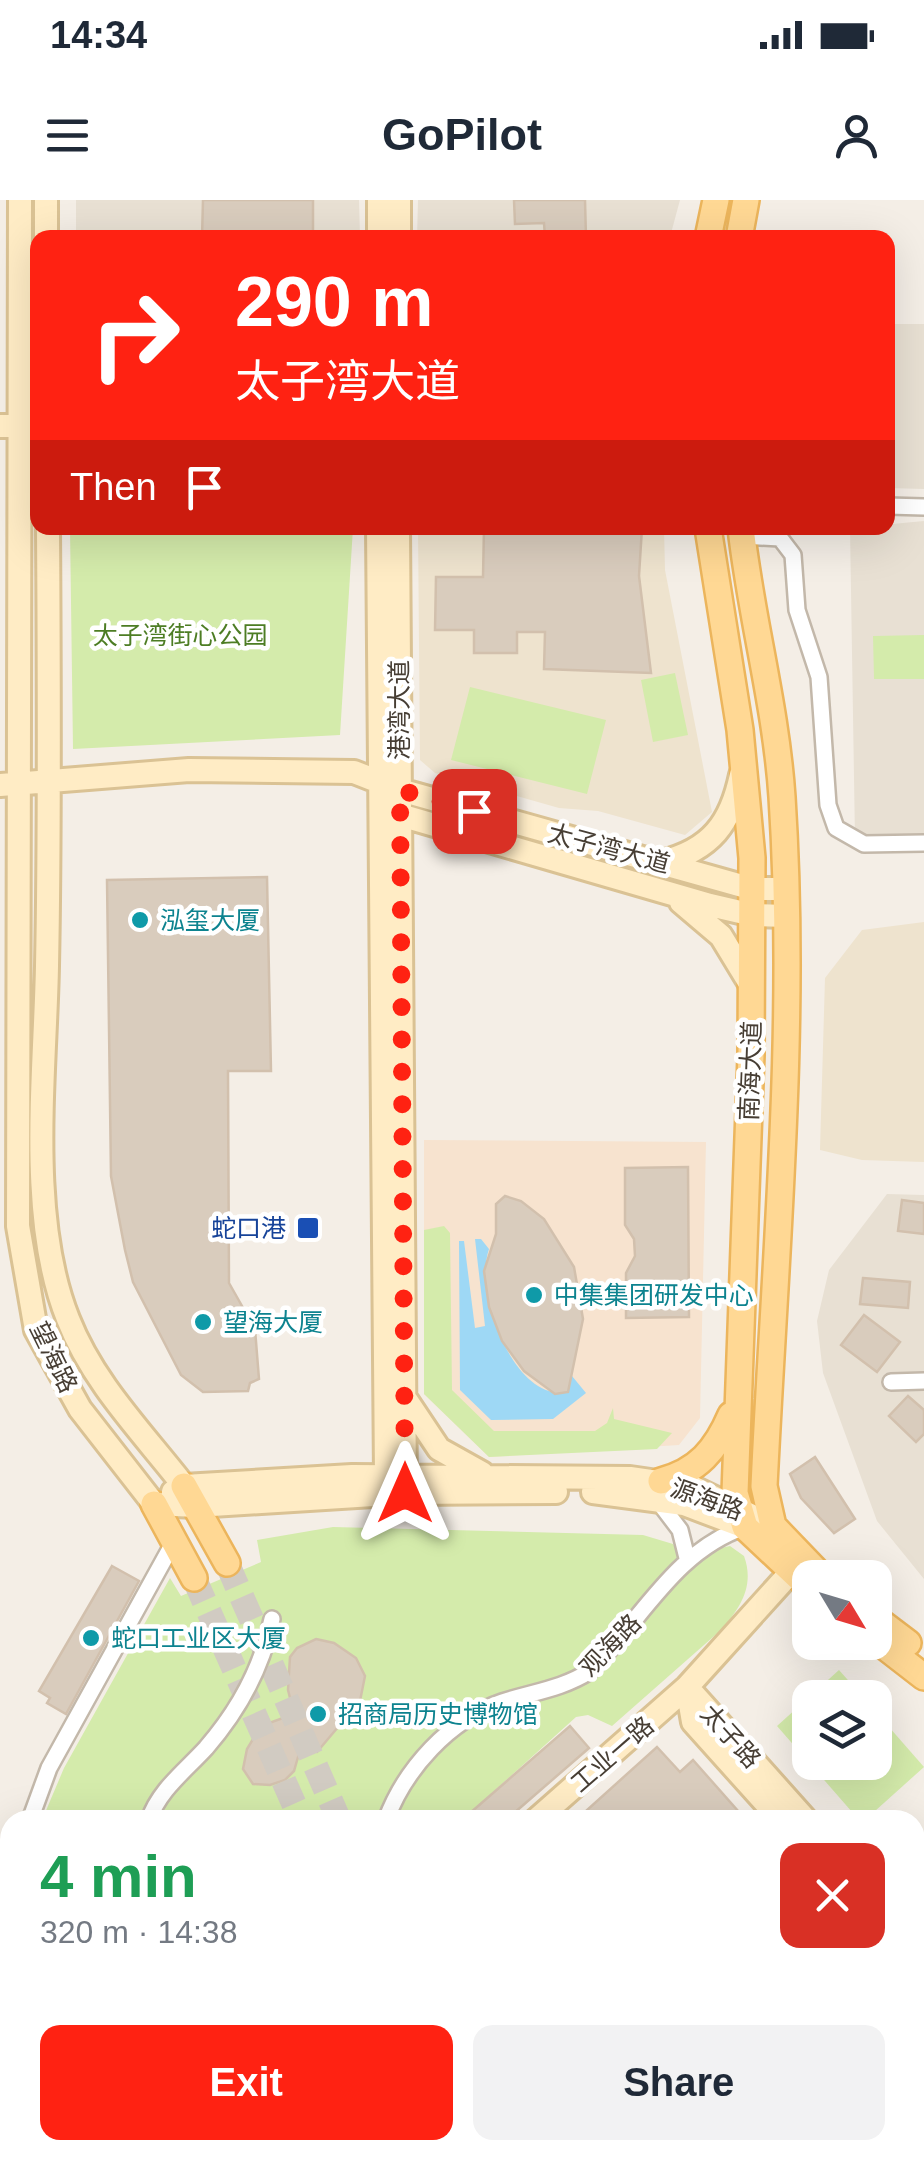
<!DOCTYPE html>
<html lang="en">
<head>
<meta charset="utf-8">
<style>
	:root { --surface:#fff; --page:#f2f2f3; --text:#1f2937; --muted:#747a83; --accent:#ff2212 }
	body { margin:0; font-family:Helvetica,"Noto Sans SC",sans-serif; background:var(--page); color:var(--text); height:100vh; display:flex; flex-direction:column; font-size:38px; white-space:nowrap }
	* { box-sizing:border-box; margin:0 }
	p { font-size:32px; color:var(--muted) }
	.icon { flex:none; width:55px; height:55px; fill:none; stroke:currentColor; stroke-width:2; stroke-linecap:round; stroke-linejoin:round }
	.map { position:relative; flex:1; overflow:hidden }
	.drawer { position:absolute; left:0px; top:1610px; width:925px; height:350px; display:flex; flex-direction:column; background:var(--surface); border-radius:30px 30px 0 0; box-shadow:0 10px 40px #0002 }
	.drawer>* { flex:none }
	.guide { position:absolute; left:30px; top:30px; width:865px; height:305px; border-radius:20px; box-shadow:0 10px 40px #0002; background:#ff2212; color:#fff; overflow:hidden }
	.needle { width:65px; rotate:128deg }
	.fabs { position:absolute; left:792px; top:1360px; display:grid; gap:20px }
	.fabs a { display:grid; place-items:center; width:100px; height:100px; border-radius:20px; background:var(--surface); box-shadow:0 10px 40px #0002; font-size:50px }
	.pin { position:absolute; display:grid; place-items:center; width:85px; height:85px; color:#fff; margin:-42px; border-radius:20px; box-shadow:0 5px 15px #0006 }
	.me { position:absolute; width:110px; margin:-55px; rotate:0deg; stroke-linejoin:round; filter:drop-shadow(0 0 8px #0008) }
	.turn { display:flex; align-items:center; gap:35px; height:210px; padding:0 40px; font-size:45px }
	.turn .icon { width:130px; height:130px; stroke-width:2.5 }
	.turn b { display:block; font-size:70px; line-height:85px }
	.then { display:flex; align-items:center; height:95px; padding:0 40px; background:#0003; gap:20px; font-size:38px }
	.round { display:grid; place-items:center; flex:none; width:105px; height:105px; border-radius:20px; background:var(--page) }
	.overview { display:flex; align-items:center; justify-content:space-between; height:170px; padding:0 40px }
	h1 { font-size:60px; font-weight:600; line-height:75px; color:#1e9e55 }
	.cta { display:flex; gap:20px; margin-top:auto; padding:20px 40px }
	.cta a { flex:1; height:115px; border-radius:20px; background:var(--accent); color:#fff; font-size:40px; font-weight:600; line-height:115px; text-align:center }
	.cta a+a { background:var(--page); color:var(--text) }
	.status { display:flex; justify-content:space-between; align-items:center; height:70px; padding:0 50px; background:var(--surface); direction:ltr }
	.status svg { height:28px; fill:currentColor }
	header { display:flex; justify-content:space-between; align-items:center; height:130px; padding:0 40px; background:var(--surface); font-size:45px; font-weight:600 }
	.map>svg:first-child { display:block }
	.residential { fill:#e8e0d3 }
	.commercial { fill:#f7e3cf }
	.education { fill:#eee3ce }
	.green { fill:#d4ebab }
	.water { fill:#9ed8f5 }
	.building { fill:#d9ccbd; stroke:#d2c0ad; stroke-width:2.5 }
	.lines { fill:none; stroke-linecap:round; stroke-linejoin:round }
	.primary-tunnel { stroke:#d1cbc2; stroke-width:25; stroke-dasharray:25 12; stroke-linecap:butt }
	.street-casing { stroke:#c3b8aa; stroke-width:20 }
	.secondary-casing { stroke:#dac294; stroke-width:28 }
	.primary-casing { stroke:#ecb55c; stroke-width:30 }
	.street { stroke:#fff; stroke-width:15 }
	.secondary { stroke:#ffecc5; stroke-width:22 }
	.primary { stroke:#ffd894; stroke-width:25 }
	.route { stroke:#ff2212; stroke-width:18; stroke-dasharray:0 32.4 }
	.culture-dot { fill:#0f9aa8; stroke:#fff; stroke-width:4 }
	.transit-dot { fill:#1a4fb4; stroke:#fff; stroke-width:4 }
	.labels { text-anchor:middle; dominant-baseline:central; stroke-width:9; stroke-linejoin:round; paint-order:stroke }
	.park-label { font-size:25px; fill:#4d7d24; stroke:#fff }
	.street-label { font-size:25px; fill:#473e34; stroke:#fff }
	.culture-label { font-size:25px; fill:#0d838f; stroke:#fff; text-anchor:start }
	.transit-label { font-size:25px; fill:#164399; stroke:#fff; text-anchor:end }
</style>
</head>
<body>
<div class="status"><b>14:34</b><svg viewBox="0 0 49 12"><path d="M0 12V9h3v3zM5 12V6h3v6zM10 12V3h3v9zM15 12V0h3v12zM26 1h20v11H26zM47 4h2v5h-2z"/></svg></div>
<header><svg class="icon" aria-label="menu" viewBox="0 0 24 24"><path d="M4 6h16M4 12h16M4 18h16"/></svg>GoPilot<svg class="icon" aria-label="person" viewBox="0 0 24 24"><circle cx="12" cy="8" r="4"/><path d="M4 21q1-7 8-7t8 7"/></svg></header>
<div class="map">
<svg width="924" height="1960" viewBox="0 0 924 1960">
	<rect width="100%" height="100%" fill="#f4eee6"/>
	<path class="residential" d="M76,0H359L360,37L76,38Z
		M418,0H680L670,37L417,38Z
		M888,124H924V289L888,288Z
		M924,321V639L855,640L850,328Z
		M887,994L924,995V1379L877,1321L823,1173L817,1121L829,1070Z
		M487,1950H618L625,1960H485Z
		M721,1950H884L892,1960H730Z"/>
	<path class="commercial" d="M424,940L706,942L700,1218L679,1245L489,1257L424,1194Z"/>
	<path class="education" d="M418,328H664L665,370L712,612L685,635L598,611L559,608L435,573L420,560Z
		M924,722V962L862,960L820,950L825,778L862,730Z"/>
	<path class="green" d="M70,328H353L340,535L73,549Z
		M924,435V479H874L873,436Z
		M675,473L688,535L653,542L641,480Z
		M470,487L606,520L587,594L451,560Z
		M444,1026L450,1033L452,1190L494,1231H595L607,1223L613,1208L614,1219L672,1233L657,1249L489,1257L424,1194V1030Z
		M333,1327L643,1335L673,1344L680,1357L730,1346L744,1356C755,1386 740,1408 721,1430L612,1526L588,1515L576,1517L462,1620H42L64,1568L170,1378L181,1396L261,1362L257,1340Z
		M839,1470L863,1497L810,1498V1562H875V1511L924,1567L865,1620H859L777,1526Z
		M0,1863L10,1871V1950H199L209,1960H0Z"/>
	<path class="water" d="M475,1039H481L489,1049C474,1091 513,1203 568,1192L572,1176L586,1193L553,1219L491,1220L460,1190L459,1041H464L475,1128L485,1126Z"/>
	<path class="building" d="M203,0H313V38L240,32V38H202Z
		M514,0H585L586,38H545L544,23L515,24Z
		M484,328H642L639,376L651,473L544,469L545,432H517V453H474V430H435L436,377H483Z
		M267,677L271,871H228L229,1083L255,1129L259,1179L250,1183L248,1191L203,1192L181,1175L133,1082L125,1050L111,976L107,680Z
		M688,967L689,1117L626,1118V1073L635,1056L634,1039L625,1025V968Z
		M505,996L521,1001L544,1019L574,1067L583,1119L568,1192L555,1194L524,1171L502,1141L489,1107L484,1071L496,1034V1004Z
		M902,1000L924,1003V1034L898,1031Z
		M863,1078L910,1082L908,1108L860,1104Z
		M864,1115L900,1142L877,1172L841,1145Z
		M908,1196L924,1210V1234L916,1242L889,1216Z
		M815,1257L855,1319L834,1333L801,1298L790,1274Z
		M112,1366L139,1381L66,1514L47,1503L50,1498L39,1491Z
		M316,1439L334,1443L356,1458L365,1476L360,1501L317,1552L300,1550L294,1571L285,1580L270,1585L253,1584L243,1569L247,1549L261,1526L294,1514L288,1490L290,1457L297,1448Z
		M570,1526L589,1548L506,1620H462Z
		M657,1547L680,1572L693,1560L746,1620H576Z"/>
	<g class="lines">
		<path class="primary-tunnel" d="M227,1363L339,1620
			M194,1378L301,1620"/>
		<defs>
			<path id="street" d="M888,306L924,307
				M742,336L780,338L793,355L797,410L819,477L828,605L836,628L864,644L924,643
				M891,1182L924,1181
				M658,1301L680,1330L687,1358
				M30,1620L49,1568L176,1338
				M149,1620C159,1590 185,1571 206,1548C239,1510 262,1468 272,1419
				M386,1620C405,1569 449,1520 502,1502C533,1492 562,1489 590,1471C641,1421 674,1351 745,1327
				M325,1950L329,1960
				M813,1950L822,1960
				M385,1960L404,1950"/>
			<path id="secondary" d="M20,0L18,1026L36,1130L80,1209L154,1304
				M46,0V38
				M379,38V0
				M399,38V0
				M0,226H38
				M48,328C49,474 50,620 47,766C45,875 27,1017 68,1119C93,1183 142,1232 184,1286
				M378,328L386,1276
				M0,585L189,570L354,572L400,590L753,689H786
				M393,603L400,615L710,705L753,715L786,716
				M662,662C711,650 731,623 741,575
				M681,702L721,736L752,787
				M407,1201L439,1249L482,1273
				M396,1285L405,1293L556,1292
				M173,1292L184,1286L352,1276L630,1278L692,1287L773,1326
				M593,1292L684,1304L745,1327H755
				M154,1304L196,1306L405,1293L398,328
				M687,1487L806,1620
				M687,1487L693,1522L781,1620
				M536,1620L687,1487L790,1373L806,1364
				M915,1741L924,1751
				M915,1769L924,1779
				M637,1950L644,1960"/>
			<path id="primary" d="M708,38L716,0
				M739,38L746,0
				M708,328L740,530L752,658L751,855L735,1293L745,1327L810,1388
				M741,328C751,418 776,506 782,597C797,826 775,1057 764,1286L773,1326L819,1374
				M661,1281C698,1271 716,1250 731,1215
				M184,1286L227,1363
				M154,1304L194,1378
				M875,1418L908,1443
				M875,1439L924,1477
				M423,1950L425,1960
				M448,1950L450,1960"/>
		</defs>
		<use href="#street" class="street-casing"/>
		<use href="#secondary" class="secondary-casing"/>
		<use href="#primary" class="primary-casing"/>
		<use href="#street" class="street"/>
		<use href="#secondary" class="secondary"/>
		<use href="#primary" class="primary"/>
	</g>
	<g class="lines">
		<path class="route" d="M405,1293L400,590L474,611"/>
	</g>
	<g class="culture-dot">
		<circle cx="140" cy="720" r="10"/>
		<circle cx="534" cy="1095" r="10"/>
		<circle cx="203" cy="1122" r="10"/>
		<circle cx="91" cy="1438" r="10"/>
		<circle cx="318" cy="1514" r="10"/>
	</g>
	<rect class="transit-dot" x="296" y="1016" width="24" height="24" rx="5"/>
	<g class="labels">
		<g class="park-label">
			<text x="180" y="435">太子湾街心公园</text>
		</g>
		<g class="street-label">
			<text transform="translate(399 510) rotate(-90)">港湾大道</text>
			<text transform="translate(609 648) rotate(15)">太子湾大道</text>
			<text transform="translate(750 871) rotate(-88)">南海大道</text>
			<text transform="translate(54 1157) rotate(64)">望海路</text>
			<text transform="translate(707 1299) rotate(20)">源海路</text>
			<text transform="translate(610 1445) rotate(-46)">观海路</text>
			<text transform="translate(731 1536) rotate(48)">太子路</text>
			<text transform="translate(612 1554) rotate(-41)">工业一路</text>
		</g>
		<g class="culture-label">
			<text x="160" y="720">泓玺大厦</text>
			<text x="554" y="1095">中集集团研发中心</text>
			<text x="223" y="1122">望海大厦</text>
			<text x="111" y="1438">蛇口工业区大厦</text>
			<text x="338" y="1514">招商局历史博物馆</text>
		</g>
		<g class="transit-label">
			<text x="286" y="1028">蛇口港</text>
		</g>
	</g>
</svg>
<div class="fabs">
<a><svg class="needle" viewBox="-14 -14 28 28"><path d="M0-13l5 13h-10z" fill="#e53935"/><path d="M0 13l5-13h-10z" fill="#747a83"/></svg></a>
<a><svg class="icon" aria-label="layers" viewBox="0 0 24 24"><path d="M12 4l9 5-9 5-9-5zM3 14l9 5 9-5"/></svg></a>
</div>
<div class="pin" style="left:474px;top:611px;background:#d93025"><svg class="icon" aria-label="arrive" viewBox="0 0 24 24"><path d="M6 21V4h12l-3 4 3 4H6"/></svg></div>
<svg class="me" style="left:405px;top:1293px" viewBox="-20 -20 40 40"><path d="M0-17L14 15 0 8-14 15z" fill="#ff2212" stroke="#fff" stroke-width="4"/></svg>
<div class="guide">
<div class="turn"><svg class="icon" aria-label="right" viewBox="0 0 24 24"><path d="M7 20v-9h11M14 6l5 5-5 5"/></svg><div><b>290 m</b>太子湾大道</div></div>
<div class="then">Then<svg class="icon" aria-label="arrive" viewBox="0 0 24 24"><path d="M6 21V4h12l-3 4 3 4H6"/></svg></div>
</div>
<section class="drawer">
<div class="overview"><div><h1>4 min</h1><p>320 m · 14:38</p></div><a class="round" style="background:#d93025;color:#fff"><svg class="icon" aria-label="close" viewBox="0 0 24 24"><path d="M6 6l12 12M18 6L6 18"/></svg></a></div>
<div class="cta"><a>Exit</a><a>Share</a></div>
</section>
</div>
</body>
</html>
